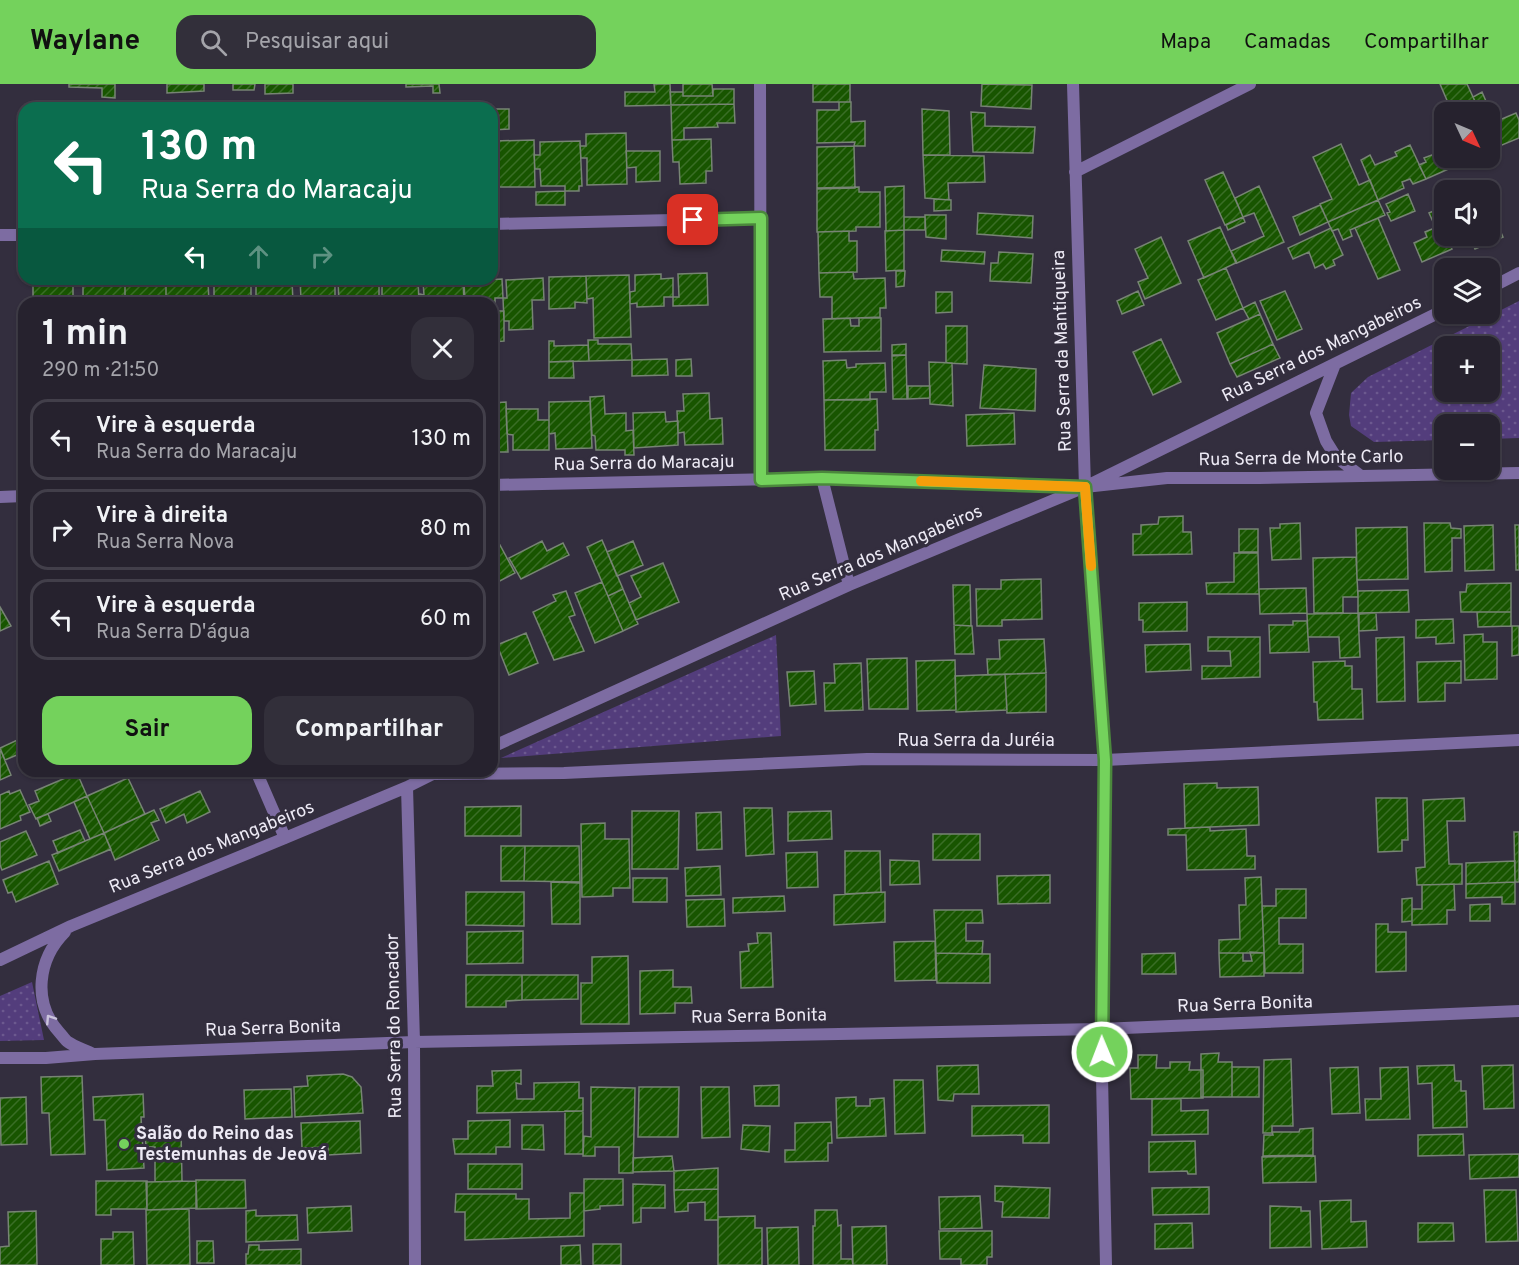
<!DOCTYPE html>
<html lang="pt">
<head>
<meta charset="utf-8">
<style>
	:root { --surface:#26222e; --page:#322f3a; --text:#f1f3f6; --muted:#a4a4aa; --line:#423f4a; --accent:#74d25c }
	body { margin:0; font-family:Overpass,sans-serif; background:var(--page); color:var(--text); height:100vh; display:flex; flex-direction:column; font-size:22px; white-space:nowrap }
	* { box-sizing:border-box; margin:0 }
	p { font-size:20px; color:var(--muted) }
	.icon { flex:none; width:33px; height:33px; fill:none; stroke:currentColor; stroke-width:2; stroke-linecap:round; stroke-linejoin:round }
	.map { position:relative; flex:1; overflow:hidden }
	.details { position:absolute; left:18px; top:213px; width:480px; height:480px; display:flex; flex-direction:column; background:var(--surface); border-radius:18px; box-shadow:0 2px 4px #0004,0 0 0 2px var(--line) }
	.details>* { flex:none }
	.banner { position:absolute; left:18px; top:18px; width:480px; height:183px; border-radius:18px; box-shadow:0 2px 4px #0004,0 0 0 2px var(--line); background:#0b6e4f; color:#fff; overflow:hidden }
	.needle { width:39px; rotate:134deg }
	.fabs { position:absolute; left:1434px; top:18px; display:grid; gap:12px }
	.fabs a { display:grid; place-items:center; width:66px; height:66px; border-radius:12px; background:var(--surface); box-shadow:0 2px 4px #0004,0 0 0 2px var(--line); font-size:30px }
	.pin { position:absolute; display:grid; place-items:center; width:51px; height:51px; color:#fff; margin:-26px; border-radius:12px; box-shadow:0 3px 9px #0006 }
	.me { position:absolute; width:66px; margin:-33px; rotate:359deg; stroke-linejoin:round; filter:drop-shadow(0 0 4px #0008) }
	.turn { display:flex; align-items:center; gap:21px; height:126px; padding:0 24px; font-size:27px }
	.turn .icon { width:78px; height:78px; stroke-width:2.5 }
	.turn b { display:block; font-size:42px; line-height:51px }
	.lanes { display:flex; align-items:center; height:57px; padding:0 24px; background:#0003; justify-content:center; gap:30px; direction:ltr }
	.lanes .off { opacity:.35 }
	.round { display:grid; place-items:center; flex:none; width:63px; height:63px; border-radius:18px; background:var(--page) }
	.summary { display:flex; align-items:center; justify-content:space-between; height:102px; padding:0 24px }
	h1 { font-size:36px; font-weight:700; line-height:45px }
	.button { display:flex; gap:12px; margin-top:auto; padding:12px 24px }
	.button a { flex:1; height:69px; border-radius:18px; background:var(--accent); color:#111; font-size:24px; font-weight:700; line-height:69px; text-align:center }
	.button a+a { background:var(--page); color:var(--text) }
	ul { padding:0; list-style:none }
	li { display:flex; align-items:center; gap:18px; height:81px; margin:0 12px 9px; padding:0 12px; border:3px solid var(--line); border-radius:18px }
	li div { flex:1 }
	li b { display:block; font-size:22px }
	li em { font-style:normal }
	header { display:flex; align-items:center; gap:36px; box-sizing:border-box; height:84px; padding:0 30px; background:var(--accent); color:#111 }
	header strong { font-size:28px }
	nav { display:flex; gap:33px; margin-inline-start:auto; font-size:21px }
	.search { width:420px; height:54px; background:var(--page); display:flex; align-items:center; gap:15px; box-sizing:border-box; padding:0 21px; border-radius:18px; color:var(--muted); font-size:22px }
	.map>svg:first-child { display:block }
	.green { fill:url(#green-dots); fill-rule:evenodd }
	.building { fill:url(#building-hatch); stroke:#778474; stroke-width:1.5 }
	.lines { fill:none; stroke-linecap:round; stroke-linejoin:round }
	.street { stroke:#7d6ca2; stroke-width:12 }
	.oneway { stroke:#cbc4dc }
	.route-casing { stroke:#4b883c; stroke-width:15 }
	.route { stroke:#74d25c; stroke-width:10 }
	.slow { stroke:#f59e0b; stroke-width:10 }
	.poi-dot { fill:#74d25c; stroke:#332e3e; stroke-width:2 }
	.labels { text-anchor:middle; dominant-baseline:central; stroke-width:6; stroke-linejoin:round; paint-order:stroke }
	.street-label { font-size:18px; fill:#edeaf5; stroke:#332e3e }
	.poi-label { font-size:18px; font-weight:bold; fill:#edeaf5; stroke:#332e3e; text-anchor:start }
</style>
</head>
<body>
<header>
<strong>Waylane</strong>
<div class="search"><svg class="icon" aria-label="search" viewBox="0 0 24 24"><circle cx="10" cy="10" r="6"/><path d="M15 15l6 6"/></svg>Pesquisar aqui</div>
<nav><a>Mapa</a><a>Camadas</a><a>Compartilhar</a></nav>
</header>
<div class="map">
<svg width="1519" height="1181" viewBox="0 0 1519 1181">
	<defs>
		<pattern id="green-dots" width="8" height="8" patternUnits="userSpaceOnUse" patternTransform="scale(1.5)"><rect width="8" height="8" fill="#533d7c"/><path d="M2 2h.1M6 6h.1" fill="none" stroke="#6c598f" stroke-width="1.8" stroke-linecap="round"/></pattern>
		<pattern id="building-hatch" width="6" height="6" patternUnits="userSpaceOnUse" patternTransform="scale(1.5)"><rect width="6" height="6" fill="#185500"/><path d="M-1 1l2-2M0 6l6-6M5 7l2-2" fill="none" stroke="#3a6e26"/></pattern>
	</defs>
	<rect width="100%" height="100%" fill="#332e3e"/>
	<path class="green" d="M1519,217V354L1490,355V340H1444V356L1374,358L1351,342L1349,331L1351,309L1368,293ZM1444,262H1490V308H1444Z
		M776,551L781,652L501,674Z
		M32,898L44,956L0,957V912Z"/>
	<path class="building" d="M69,0H115V14L102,13V4L69,3Z
		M167,0H204V7L167,9Z
		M233,0H255L254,6H233Z
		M265,0H293V9L265,10Z
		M406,0H439L440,9H433V2L406,3Z
		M654,0H670L671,21L625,22V8H655Z
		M683,0H712L713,12H683Z
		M813,0H850V18H813Z
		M982,0L1032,1L1031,25L981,22Z
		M1440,0H1467L1480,28H1452Z
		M713,5H734V20L671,21L670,8H683V12H713Z
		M1482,8L1492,31L1490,32V28H1480L1473,13Z
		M148,17H163V24H148Z
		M192,17H209V24H193Z
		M839,18H851V38L865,37V62H854L855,58L817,59V26H839Z
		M734,20L735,39H717L718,43L684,44V56H672L671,21Z
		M492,25H509V45L492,46Z
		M922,25L949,27L950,71H923Z
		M971,28L985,29V42L1035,43L1033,69L973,68Z
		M1516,29L1519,36V54L1490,66V40Z
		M626,49L627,100L587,101V74H581L580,62H586V50Z
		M711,55L712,87H706V99L680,100L679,78H673L672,56Z
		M534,56L535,103H494L492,72L495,71L494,57Z
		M580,57L582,102H579V107H565V102H541L540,85H535L534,71H540V58Z
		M1341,60L1359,101L1370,96L1378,116L1328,138L1320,120L1332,115L1313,73Z
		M1410,61L1426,95L1413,100L1410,95L1402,98L1404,104L1378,116L1361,76L1370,71L1375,81L1397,72L1395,68Z
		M854,62L855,104L817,105V63Z
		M626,67H660V97L636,98V83L627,84Z
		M1437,69L1439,71L1444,69V74L1471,75L1426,95L1419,81L1426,78L1424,74Z
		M923,71L984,72L985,98L948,99L949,116L925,114Z
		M1223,88L1243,133L1225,141L1205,96Z
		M904,102V146L886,147L885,103Z
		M1259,102L1284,158L1237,179L1231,167L1264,152L1254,129L1243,133L1235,114Z
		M859,103V108H880V143H856V147L817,148V104Z
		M565,107V121H536V108Z
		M1408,110L1415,127L1391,137L1387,129L1390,128L1386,120Z
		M934,115L951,116V126L934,127Z
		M1378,116L1385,131L1350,146L1352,152L1343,156L1338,145L1332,147L1328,138Z
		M1320,121L1328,138L1300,151L1293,133Z
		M1490,123L1503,153L1475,165L1469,152H1490Z
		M1438,125L1443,136L1434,140L1429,129Z
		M978,129L1033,132L1032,154L977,150Z
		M925,131H946V155L926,153Z
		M904,133H925V146H904Z
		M1243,133L1245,138L1228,146L1226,141Z
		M1378,134L1400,186L1378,195L1355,144Z
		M1442,141L1452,165L1422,178L1414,159L1427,153L1425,148Z
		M1220,143L1236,179L1204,194L1188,157Z
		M1331,144L1343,171L1333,176L1335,181L1326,185L1323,180L1315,184L1309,168L1293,175L1288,164Z
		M904,146V186L886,187L885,147Z
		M849,147V157H857V188L819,189L818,148Z
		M1161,153L1181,199L1145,215L1138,198L1148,194L1135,165Z
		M942,166L985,168L984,180L941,177Z
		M999,168L1033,170L1031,199L990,197L991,179H998Z
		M1226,184L1243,224L1216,236L1198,196Z
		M896,187H905L904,202L896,203Z
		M853,188L854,195L885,194L886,224H880V233L832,235V213H820L819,189Z
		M707,189L708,221L673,222V213H679L678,190Z
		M661,190V195L673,194V213H664V222L637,223V219L630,220V208L635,207V191Z
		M629,191L631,253L594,254L593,214L587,215L586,192Z
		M586,192L587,219L575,218V224L549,225V193Z
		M543,194L544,216H532L533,245L509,246V237H504L503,214H507L506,196Z
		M325,195V199H335V219H293V215L301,214L300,196Z
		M338,195H379V219H339Z
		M382,195L418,196L419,219H379V216H382Z
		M463,195L464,219H421L420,210L424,211L423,197Z
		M502,195L503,214H495V227H504V257L492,258V219H465L464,197Z
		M251,196V219H214V197Z
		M256,196H292L293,219H251V213H256Z
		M33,197H73V219H33Z
		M208,197L209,219H166V199Z
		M125,199V219H83V200Z
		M125,199H166V219H125Z
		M1138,207L1144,221L1122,230L1117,217Z
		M1285,207L1302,245L1277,256L1260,217Z
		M936,208H952V228L936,229Z
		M1255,218L1260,230L1249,235L1243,224Z
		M1260,230L1273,260L1230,280L1217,249Z
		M850,234L851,242H859V234H881V267L824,268L823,235Z
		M946,242H967V280L946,279Z
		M1161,255L1181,298L1153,311L1133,268Z
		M588,256H598V260H631L632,276L589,277Z
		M549,257H554V262L588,261L589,277L549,278Z
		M906,260V271H892V261Z
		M1273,260L1280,274L1237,293L1230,280Z
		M906,271L907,315H893L892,272Z
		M667,275L668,291L632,292V276Z
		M691,275L692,292H676V276Z
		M846,276L847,284L856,283V280L885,279L886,308H870V316H824L823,277Z
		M573,277L574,294H549V278Z
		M929,278L952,279L953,322L930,320Z
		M984,281L1036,285L1035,327L980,324Z
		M908,302H930V314L908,315Z
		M709,309L710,335L722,334L723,360L685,361L684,348L678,349L677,327H684L683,310Z
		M604,312L605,330L626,329V347L633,346L634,371H625V366H596L595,352L592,351L590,313Z
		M877,315L878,346H875V366H825L824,316Z
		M590,317L592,364L556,365L555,349L549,350V318Z
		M506,318L508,368H492V319Z
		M506,325H538V336H549V366H513V351L507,350Z
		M665,328L666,338L678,337V361L634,364L633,329Z
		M1014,329L1015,360L967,362L966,331Z
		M1183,432V448H1191L1192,470L1133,471V450H1141V441L1158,440L1159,433Z
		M1300,439L1301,475L1272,476L1270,444H1280V440Z
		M1424,439H1450L1451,444L1461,445V454H1452V487L1425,488Z
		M1493,441L1494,486L1465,487L1464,442Z
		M1515,441H1519V486H1516Z
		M1407,443L1408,495L1357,496L1356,444Z
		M1239,445H1258V468H1239Z
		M602,456L623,505L608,512L587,463Z
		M542,457L547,467L563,459L569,471L521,495L509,474Z
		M633,457L643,481L617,492L607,468Z
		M500,461L515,489L492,501V465Z
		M1234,469H1258L1259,510H1207L1206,499L1234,498Z
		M1356,473L1358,513H1343V529H1314L1313,474Z
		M663,479L679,518L636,536L629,519L641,513L631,492Z
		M1041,495L1042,535L1002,536V542H977L976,505H1001V496Z
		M602,498L623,547L595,559L575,509Z
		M1511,499V528H1461L1460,508H1466L1467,500Z
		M953,501H970L971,542L954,541Z
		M1306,504L1307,529L1260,530L1259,505Z
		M623,505L638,540L623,547L608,512Z
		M1408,506L1409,528L1358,529V507Z
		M566,507L575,531L569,533L584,567L554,576L533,528L556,517L553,511Z
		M1187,518V547L1143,548V536H1139V519Z
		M0,523L11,542L0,547Z
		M1477,528H1511V542L1478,543Z
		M1358,529L1360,573L1340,574L1339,553H1308L1307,530Z
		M1376,529L1377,546L1359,547V530Z
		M1453,535L1454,559L1436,560V553L1416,554V536Z
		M1293,537H1307L1309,568L1270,569L1269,541H1293Z
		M954,541L972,542L974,570H955Z
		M1512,542H1519V571L1512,572Z
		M526,549L538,579L509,591L497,561Z
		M1483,550V558H1497V595L1465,596L1464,551Z
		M1208,553H1260V593L1202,595V582H1231L1230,567H1208Z
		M1404,553L1405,617L1377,618L1376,554Z
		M1044,555L1046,589L988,591L987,575H1000L999,556Z
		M1190,560L1191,586L1146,588L1145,561Z
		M907,574L908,625H869L867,575Z
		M955,576L956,626L917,627L916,577Z
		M1345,577V582H1352V605H1362L1363,635L1318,636L1317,618H1314L1313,578Z
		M1461,577V599H1445V617L1418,618L1417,578Z
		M861,579L863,626L825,627L824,599H835L834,580Z
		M861,579L863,626L825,627L824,599H835L834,580Z
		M814,587L816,620L790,622L787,588Z
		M1046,589V628L1007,629L1005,590Z
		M1005,590L1007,626L956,628L955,592Z
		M24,653V668L5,676L0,664Z
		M1,667L11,691L0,696V668Z
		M77,689L87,712L36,735L29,721L39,717L35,707Z
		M128,694L145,730L104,749L87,712Z
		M1217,699V704L1258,703L1259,741L1185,744L1184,700Z
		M20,706L30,728L20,732L21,736L0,745V711L9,707L10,710Z
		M200,707L210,728L187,739L184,730L166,739L160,725Z
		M87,712L104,749L90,755L74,718Z
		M1376,714H1407L1408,756H1402V767L1378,768Z
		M1464,714L1465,737H1447L1449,780H1462V800L1417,801L1416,784L1425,783L1423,716Z
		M521,722V752H465V723Z
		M744,724H772L774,770L746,772Z
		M154,726L159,736L151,739L159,756L115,776L104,749Z
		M632,727H679L678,785H632Z
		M831,727L832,755L788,757V728Z
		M721,728L722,765L697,766L696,729Z
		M48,730L51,737L40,742L37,734Z
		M605,739V755H629L630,804H613V812L582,813L581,740Z
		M1210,743V747L1246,745L1247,772H1255V785L1187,786L1186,751H1168V745Z
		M80,746L85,757L58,769L53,757Z
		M26,747L37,771L2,786L0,781V758Z
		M1514,748H1519V798H1515Z
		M104,749L111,765L59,787L52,771Z
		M933,750H980V776H933Z
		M501,762H525L524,797H501Z
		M525,762H579L580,798L524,797Z
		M845,767H880L881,808L845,810Z
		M817,768L818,803L787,804L786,769Z
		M890,776L919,777L920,800L890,801Z
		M49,777L58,800L16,818L12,808L8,809L3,796Z
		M1515,777V798L1466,800V779Z
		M720,782L721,811L686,812L685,784Z
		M1050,791V819L998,820L997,792Z
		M1261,793L1264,869H1219V856L1240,855L1239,821H1246L1245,794Z
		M633,794H667V818H633Z
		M551,798L580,799V840H552Z
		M1515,798V820H1502V813L1466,814V800Z
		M1454,800L1455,826H1447V840L1412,841V825H1422V801Z
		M1276,805H1306V834H1279V860H1303V889H1265L1262,822H1276Z
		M466,808H524V842L466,841Z
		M885,808V838L834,841V811Z
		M784,812L785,827L733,829V814Z
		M1412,814V837L1402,838V815Z
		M724,815L725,842L687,843L686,816Z
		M1490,820V837H1470V821Z
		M934,826H982L983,839H966V857H983L982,870L936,869Z
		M1376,840H1388V848H1406V887L1376,888Z
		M523,847V879L467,880V848Z
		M757,849H771L773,903L741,904L740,868L749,867L748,860L758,859Z
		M935,857L936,896L895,897L894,858Z
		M1250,868L1264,869V892L1220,893L1219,869H1243V877H1252Z
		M936,869L990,870V899H937Z
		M1175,869L1176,890H1142V870Z
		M628,872L629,940H581V899H592V873Z
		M673,886V903H691L692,919H675V929L640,930V887Z
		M466,891H522V916L506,917V923H466Z
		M522,891H578V915L522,916Z
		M1219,969L1218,978H1232V1013H1201V970Z
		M1138,971H1157L1156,984H1170V978H1190L1189,986H1203V1014L1131,1015L1130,984H1138Z
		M1291,975L1293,1042H1272V1049H1263L1264,976Z
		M978,981L979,1010H954L953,1017L938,1016L937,982Z
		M1454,981L1455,997H1461V1007H1466L1467,1043L1433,1044L1432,999L1418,1000L1417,982Z
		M1513,981L1514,1024L1484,1025L1482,982Z
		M1232,983H1259V1013H1232Z
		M1358,983L1360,1029L1332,1030L1330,984Z
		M1408,983L1410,1035L1366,1036L1365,1015H1381L1380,984Z
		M521,986V1000L516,999L517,1015H534V999L579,998V1014H583V1027L477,1029V1002H493L492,987Z
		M343,990L352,993L361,1003L363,1029L295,1033L294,1003L308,1002L307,992Z
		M82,992L85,1070L51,1071L49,1029H42L41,993Z
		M894,996H923L925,1049L895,1050Z
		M779,1001V1022H755L754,1002Z
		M591,1003L635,1004L633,1089H619V1063H595V1072H583L584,1052L591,1053Z
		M639,1003H679L678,1053H638Z
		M701,1003H729L730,1053L702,1054Z
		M291,1005L292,1033L245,1035L244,1006Z
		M143,1010L144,1033H141L144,1084L107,1086L105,1036H94L93,1013Z
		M26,1013L27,1060L1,1061L0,1014Z
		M856,1013V1022H870V1015L884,1014L886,1052L837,1054L836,1014Z
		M1152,1015H1181V1027L1208,1026V1050L1152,1051Z
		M1049,1021V1059H1023V1051L972,1052V1022Z
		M565,1027H583V1070H565Z
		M510,1036V1063H496V1070H455L453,1055H468V1037Z
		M360,1037L361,1069L328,1071V1063L302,1064L301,1039Z
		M831,1038L832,1059H828V1077L785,1078V1066H795V1039Z
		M522,1041H543L544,1066L522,1065Z
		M743,1041L770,1042L769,1068L741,1065Z
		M1313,1044V1071L1263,1072L1264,1051H1273L1272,1048H1299L1300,1045Z
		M181,1045L182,1097L155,1098V1063H146L145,1047Z
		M1463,1050L1464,1071L1418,1072V1051Z
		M1195,1057L1196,1090H1188L1187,1087L1149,1088V1058Z
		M1519,1070V1093L1470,1095L1469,1071Z
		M672,1072L674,1087L633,1088V1074Z
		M1315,1072L1316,1098L1263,1099L1262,1073Z
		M468,1080H522V1105H468Z
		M718,1084V1105L674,1106V1087Z
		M584,1095H623V1121L600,1122V1125L584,1127Z
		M196,1096H245L246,1124L196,1125Z
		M96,1097H147V1125H111V1131H96Z
		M196,1097L197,1124L147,1126L146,1098Z
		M633,1100L665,1101V1124H641V1138L633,1139Z
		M995,1102L1050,1104L1049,1134L1002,1133L1003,1118L995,1117Z
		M1209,1103V1130L1153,1131L1152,1104Z
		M718,1105V1136H705V1118L688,1119V1127L675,1128L674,1106Z
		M1484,1106H1516L1518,1157L1486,1158Z
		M570,1109H584V1152L465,1156V1128H455L456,1110H516V1115H529V1135L570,1134Z
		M980,1112L982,1144L940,1145L939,1113Z
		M1351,1116V1138L1366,1137L1367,1163L1322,1165L1320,1117Z
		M351,1122L352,1147L308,1149L307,1124Z
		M1270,1122L1301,1123V1127H1310L1311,1163L1270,1164Z
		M189,1125L190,1181H147L146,1126Z
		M256,1126V1132L297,1131L298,1156L246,1158V1127Z
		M815,1126H837L838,1142L841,1141V1175H852L853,1181H813V1142H815Z
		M36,1127L37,1181H0V1163L9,1162L8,1128Z
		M755,1132V1144H762V1181H718V1133Z
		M1192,1139L1193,1164L1155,1165V1140Z
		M1418,1139H1453L1454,1157L1418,1158Z
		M886,1142L887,1181H853L852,1143Z
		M798,1143L799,1181H768L767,1144Z
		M939,1147H992V1173H987V1181H961V1175H940Z
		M113,1148H133L134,1181H101V1155H113Z
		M197,1157H213L214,1179H197Z
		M593,1160H621V1181H593Z
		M249,1161H259V1166L301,1165V1181H246V1170H248Z
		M580,1161L581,1181H561V1162Z"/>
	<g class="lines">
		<path class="street" d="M760,0L761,396
			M1073,0L1085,403L1105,676L1101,945L1106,1181
			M1075,88L1250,0
			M492,140L761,134
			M0,151H24
			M1490,204L1519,189
			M1335,280L1316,329L1326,357L1336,373L1361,392
			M822,394L849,501
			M492,401L822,394L1085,403L1167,394H1259L1519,389
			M0,413L24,412
			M492,663L849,501L1085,403L1444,226
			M256,687L285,754
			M432,690L564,689L867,675L1105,676L1519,656
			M407,703L414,958L415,1181
			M65,848C38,875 32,918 59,948C62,951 65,956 68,958C75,963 86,966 93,970
			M0,876L71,842L285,754L407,703L439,687
			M0,974H46L95,970L414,958L1101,945L1519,927"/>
	</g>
	<defs><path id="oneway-chevron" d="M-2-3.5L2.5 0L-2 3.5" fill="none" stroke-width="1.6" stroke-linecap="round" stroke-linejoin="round" transform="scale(1.5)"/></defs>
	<use class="oneway" href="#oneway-chevron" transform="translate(50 935) rotate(-123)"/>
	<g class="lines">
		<defs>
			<path id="route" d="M693,136L761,134V396L822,394L1085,403L1105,676L1102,968"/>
		</defs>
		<use href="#route" class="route-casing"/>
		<use href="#route" class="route"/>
		<path class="slow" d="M921,397L1085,403L1091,482"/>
	</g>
	<circle class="poi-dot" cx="124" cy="1060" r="6"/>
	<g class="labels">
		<g class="street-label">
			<text transform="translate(1322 266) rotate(-26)">Rua Serra dos Mangabeiros</text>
			<text transform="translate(1063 267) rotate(-92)">Rua Serra da Mantiqueira</text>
			<text transform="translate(1301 375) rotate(-1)">Rua Serra de Monte Carlo</text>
			<text transform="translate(644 380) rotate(-1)">Rua Serra do Maracaju</text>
			<text transform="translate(881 470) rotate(-23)">Rua Serra dos Mangabeiros</text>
			<text x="976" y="657">Rua Serra da Juréia</text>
			<text transform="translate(212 764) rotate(-22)">Rua Serra dos Mangabeiros</text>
			<text transform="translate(1245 921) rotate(-2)">Rua Serra Bonita</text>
			<text transform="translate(759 933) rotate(-1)">Rua Serra Bonita</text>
			<text transform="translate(395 942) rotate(-91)">Rua Serra do Roncador</text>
			<text transform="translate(273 945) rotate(-2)">Rua Serra Bonita</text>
		</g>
		<g class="poi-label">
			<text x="136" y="1050">Salão do Reino das<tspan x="136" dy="21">Testemunhas de Jeová</tspan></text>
		</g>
	</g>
</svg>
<div class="fabs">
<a><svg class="needle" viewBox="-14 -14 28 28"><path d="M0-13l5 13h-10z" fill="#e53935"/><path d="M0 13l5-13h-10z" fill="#a4a4aa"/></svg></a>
<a><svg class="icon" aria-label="sound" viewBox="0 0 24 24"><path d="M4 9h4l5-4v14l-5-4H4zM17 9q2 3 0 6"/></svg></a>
<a><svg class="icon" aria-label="layers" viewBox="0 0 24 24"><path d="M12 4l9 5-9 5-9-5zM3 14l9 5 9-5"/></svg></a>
<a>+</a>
<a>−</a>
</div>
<div class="pin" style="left:693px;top:136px;background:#d93025"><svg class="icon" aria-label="arrive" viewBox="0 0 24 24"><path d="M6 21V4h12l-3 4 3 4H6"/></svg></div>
<svg class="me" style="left:1102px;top:968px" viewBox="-20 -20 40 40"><circle r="17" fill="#74d25c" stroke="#fff" stroke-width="3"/><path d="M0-11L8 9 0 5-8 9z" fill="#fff"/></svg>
<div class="banner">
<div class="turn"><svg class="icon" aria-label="left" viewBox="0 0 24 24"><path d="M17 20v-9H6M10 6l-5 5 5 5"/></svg><div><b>130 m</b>Rua Serra do Maracaju</div></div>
<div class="lanes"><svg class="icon" aria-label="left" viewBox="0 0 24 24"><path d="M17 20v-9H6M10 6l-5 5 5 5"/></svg><svg class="icon off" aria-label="ahead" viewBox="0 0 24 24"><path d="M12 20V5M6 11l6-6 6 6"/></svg><svg class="icon off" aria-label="right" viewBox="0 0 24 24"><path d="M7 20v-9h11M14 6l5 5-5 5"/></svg></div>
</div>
<section class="details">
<div class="summary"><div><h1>1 min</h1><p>290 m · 21:50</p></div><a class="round"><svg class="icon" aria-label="close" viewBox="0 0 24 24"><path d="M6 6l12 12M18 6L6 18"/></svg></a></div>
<ul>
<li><svg class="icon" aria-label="left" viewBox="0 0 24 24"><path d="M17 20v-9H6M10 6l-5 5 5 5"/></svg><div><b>Vire à esquerda</b><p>Rua Serra do Maracaju</p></div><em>130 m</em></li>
<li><svg class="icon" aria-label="right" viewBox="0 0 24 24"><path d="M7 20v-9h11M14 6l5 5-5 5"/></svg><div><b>Vire à direita</b><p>Rua Serra Nova</p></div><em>80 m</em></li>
<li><svg class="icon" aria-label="left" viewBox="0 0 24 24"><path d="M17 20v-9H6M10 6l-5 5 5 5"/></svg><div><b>Vire à esquerda</b><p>Rua Serra D'água</p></div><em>60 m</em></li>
</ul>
<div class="button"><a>Sair</a><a>Compartilhar</a></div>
</section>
</div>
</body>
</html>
